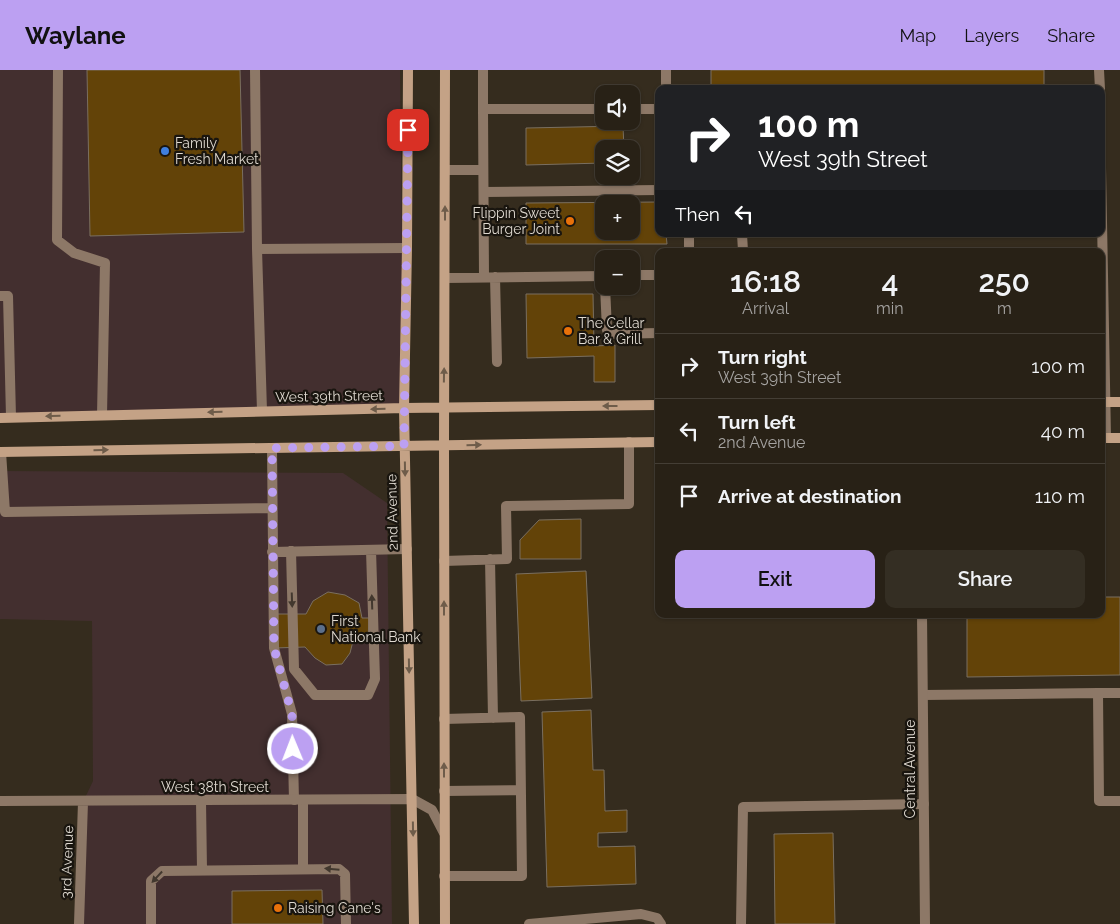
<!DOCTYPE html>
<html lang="en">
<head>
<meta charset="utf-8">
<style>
	:root { --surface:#282116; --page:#342e23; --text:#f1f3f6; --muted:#a5a3a1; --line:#443e35; --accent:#bca0f2 }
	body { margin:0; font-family:Raleway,sans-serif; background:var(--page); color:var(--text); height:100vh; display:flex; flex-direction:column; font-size:19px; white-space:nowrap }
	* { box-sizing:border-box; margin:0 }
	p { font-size:16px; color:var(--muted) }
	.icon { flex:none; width:28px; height:28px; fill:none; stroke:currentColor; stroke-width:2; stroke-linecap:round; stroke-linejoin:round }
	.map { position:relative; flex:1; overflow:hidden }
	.details { position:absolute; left:655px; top:178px; width:450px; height:370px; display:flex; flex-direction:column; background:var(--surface); border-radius:10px; box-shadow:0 1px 4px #0004,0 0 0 1px var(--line) }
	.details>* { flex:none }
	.top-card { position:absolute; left:655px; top:15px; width:450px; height:152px; border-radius:10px; box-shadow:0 1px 4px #0004,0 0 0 1px var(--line); background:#202124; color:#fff; overflow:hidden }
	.buttons { position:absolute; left:595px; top:15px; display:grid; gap:10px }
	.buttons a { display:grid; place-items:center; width:45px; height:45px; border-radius:10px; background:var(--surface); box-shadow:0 1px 4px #0004,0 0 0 1px var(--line); font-size:25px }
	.pin { position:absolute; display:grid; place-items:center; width:42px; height:42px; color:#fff; margin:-21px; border-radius:10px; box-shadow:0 2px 8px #0006 }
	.me { position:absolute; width:55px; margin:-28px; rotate:359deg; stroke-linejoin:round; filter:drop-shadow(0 0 4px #0008) }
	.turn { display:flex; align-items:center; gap:18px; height:105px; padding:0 20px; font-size:22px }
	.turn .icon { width:65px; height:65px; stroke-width:2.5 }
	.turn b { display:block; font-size:35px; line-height:42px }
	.then { display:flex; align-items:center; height:48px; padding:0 20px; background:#0003; gap:10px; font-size:19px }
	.eta { display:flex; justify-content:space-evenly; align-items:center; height:85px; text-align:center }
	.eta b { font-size:30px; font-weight:600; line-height:35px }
	.action { display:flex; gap:10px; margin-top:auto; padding:10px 20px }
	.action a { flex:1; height:58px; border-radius:10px; background:var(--accent); color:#111; font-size:20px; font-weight:600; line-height:58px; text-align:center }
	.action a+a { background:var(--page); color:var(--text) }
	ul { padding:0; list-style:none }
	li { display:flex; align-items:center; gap:15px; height:65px; padding:0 20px; border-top:1px solid var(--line) }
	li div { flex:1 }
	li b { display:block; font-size:19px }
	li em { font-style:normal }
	header { display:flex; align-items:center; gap:30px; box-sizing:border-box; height:70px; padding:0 25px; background:var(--accent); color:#111 }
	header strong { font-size:24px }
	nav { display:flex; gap:28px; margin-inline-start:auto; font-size:18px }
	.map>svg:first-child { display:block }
	.commercial { fill:#432f2f }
	.building { fill:#634308; stroke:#7a6f60; fill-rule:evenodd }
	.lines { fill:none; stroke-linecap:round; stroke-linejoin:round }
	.service { stroke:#8d7867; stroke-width:10 }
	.minor { stroke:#8d7867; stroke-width:10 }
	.secondary { stroke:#c4a286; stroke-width:10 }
	.oneway { fill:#6e5c4a }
	.oneway2 { fill:#42382e }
	.route { stroke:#bca0f2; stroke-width:9; stroke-dasharray:0 16.2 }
	.shop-dot { fill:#3f7fe0; stroke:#19150f; stroke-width:2 }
	.food-dot { fill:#e8710a; stroke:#19150f; stroke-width:2 }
	.service-dot { fill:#5c6f8a; stroke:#19150f; stroke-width:2 }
	.labels { text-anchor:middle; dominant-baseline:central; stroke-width:4.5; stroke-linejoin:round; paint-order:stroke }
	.poi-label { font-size:14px; fill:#dfd9d0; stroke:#19150f; text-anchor:start }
	.street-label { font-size:14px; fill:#dfd9d0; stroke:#19150f }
</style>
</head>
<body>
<header>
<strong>Waylane</strong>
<nav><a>Map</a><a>Layers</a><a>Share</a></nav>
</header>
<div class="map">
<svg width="1120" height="854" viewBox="0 0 1120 854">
	<rect width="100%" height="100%" fill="#352c1e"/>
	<path class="commercial" d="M0,0H400L404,338L0,344Z
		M0,401L343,403L387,433L392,854H84L83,732L93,711L92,551L0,549Z"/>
	<path class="building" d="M87,0H240L244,162L90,166Z
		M711,0H1044V19H711Z
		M623,56L624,79H604V93L526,95V58Z
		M659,132V164H666L667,174H526V133ZM604,134H631V161H604Z
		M526,224H593L594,276L615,275V312H594V286L527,288Z
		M581,449V489H520V470L539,450Z
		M586,501L592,628L521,631L516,504Z
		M328,522L345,525L359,533L362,548H369L368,570L353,571L350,583L342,594L326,595L315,588L305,577L274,578L273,544H306L313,531Z
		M1101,527H1120V605L967,607V544H1101Z
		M591,640L593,700H604L605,741L627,740V762L598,763V777L635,776L636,814L547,817L542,642Z
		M833,763L835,854H775L774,764Z
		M322,820L323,854H232V821Z"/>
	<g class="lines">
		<path class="service" d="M58,0L57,170L74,183L105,193L102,345
			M255,0L257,179L262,341
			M483,0V39H604
			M666,0V19
			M483,39L484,208
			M631,39H659
			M445,100H483
			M484,122L659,120
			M689,164V181
			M742,164L743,181
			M257,179L407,178
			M631,205H659
			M495,207L497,292
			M445,208L604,206
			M605,216L607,260L610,264L659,263
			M0,226H8L11,347
			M272,378L274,578L292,644L294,730
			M1,382L5,442L271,438
			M291,481L294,599L315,625H368L375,609L371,480
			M272,482L407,479
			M490,489L493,648
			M444,491L507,489L506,436L629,434V372
			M1098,623H1120
			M923,625L1098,623L1099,731H1120
			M444,649L520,647L522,806H444
			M444,721L521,720
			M201,731L202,800
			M303,798V730
			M151,854V811L162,801L339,799L345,804L346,854
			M529,854L641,844L657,848L661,854
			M741,854L743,737L924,734"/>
		<path class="minor" d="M1099,0L1100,19
			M1101,97L1106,368
			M922,544L925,854
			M0,731L412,729L432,740L444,763
			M79,854L83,732"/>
		<path class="secondary" d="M408,0L407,178L404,338L414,854
			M1101,332H1120
			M0,348L404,338L659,335
			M1101,368H1120
			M0,382L659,372
			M445,854L444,375L445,0"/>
	</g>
	<defs><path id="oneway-solid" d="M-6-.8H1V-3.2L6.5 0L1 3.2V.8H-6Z" transform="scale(1.25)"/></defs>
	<g class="oneway">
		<use href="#oneway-solid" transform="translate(445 143) rotate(-90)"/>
		<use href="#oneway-solid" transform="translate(444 305) rotate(-89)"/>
		<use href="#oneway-solid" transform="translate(610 336) rotate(180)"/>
		<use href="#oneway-solid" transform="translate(378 339) rotate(179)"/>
		<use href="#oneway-solid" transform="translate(215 342) rotate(179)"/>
		<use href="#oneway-solid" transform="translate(53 346) rotate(179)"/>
		<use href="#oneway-solid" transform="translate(474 375) rotate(-1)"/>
		<use href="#oneway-solid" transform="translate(101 380) rotate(-1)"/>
		<use href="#oneway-solid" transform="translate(405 399) rotate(89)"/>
		<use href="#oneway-solid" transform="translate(444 538) rotate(-90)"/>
		<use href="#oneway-solid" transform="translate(409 596) rotate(89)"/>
		<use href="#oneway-solid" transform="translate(444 700) rotate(-90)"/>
		<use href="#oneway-solid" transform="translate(413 759) rotate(89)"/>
	</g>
	<g class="oneway2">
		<use href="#oneway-solid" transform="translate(292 530) rotate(88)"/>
		<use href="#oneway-solid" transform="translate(372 532) rotate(-92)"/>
		<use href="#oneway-solid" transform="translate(332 799) rotate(-175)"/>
		<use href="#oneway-solid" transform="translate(157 807) rotate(133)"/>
	</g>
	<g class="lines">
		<path class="route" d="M293,679L292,644L274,578L272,378L404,376L408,60"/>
	</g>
	<circle class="shop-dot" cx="165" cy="81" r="5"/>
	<g class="food-dot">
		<circle cx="570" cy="151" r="5"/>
		<circle cx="568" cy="261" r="5"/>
		<circle cx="278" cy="838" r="5"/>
	</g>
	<circle class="service-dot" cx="321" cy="559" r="5"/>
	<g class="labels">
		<g class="poi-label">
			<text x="175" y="73">Family<tspan x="175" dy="16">Fresh Market</tspan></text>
			<text x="560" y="143" text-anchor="end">Flippin Sweet<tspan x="560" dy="16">Burger Joint</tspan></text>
			<text x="578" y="253">The Cellar<tspan x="578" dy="16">Bar &amp; Grill</tspan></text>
			<text x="331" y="551">First<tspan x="331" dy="16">National Bank</tspan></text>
			<text x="288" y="838">Raising Cane's</text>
		</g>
		<g class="street-label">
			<text transform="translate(329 326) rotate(-1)">West 39th Street</text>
			<text transform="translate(392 442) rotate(-91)">2nd Avenue</text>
			<text transform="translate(910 699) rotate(-90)">Central Avenue</text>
			<text x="215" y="717">West 38th Street</text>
			<text transform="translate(67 792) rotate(-88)">3rd Avenue</text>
		</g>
	</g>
</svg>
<div class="buttons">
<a><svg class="icon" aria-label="sound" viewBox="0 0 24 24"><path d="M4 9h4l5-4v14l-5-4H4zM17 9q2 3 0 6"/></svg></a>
<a><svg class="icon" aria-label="layers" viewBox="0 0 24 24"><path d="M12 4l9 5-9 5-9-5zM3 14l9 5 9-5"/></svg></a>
<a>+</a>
<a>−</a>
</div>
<div class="pin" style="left:408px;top:60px;background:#d93025"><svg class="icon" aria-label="arrive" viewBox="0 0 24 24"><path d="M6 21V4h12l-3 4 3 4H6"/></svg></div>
<svg class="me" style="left:293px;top:679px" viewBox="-20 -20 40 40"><circle r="17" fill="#bca0f2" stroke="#fff" stroke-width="3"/><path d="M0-11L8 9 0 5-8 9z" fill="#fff"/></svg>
<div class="top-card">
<div class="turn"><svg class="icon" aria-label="right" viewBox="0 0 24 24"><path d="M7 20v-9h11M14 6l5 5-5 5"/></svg><div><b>100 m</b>West 39th Street</div></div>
<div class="then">Then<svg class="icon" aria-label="left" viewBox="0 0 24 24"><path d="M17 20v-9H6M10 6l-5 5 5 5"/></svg></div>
</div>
<section class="details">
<div class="eta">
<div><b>16:18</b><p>Arrival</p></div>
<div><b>4</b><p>min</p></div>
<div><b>250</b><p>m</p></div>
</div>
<ul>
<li><svg class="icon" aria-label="right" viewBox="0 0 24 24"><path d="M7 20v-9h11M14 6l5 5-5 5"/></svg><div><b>Turn right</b><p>West 39th Street</p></div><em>100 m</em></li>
<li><svg class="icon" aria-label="left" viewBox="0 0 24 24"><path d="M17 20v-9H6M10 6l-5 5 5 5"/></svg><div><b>Turn left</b><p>2nd Avenue</p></div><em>40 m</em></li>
<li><svg class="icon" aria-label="arrive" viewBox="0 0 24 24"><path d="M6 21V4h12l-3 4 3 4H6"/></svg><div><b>Arrive at destination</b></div><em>110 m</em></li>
</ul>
<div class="action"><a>Exit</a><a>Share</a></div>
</section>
</div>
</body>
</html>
